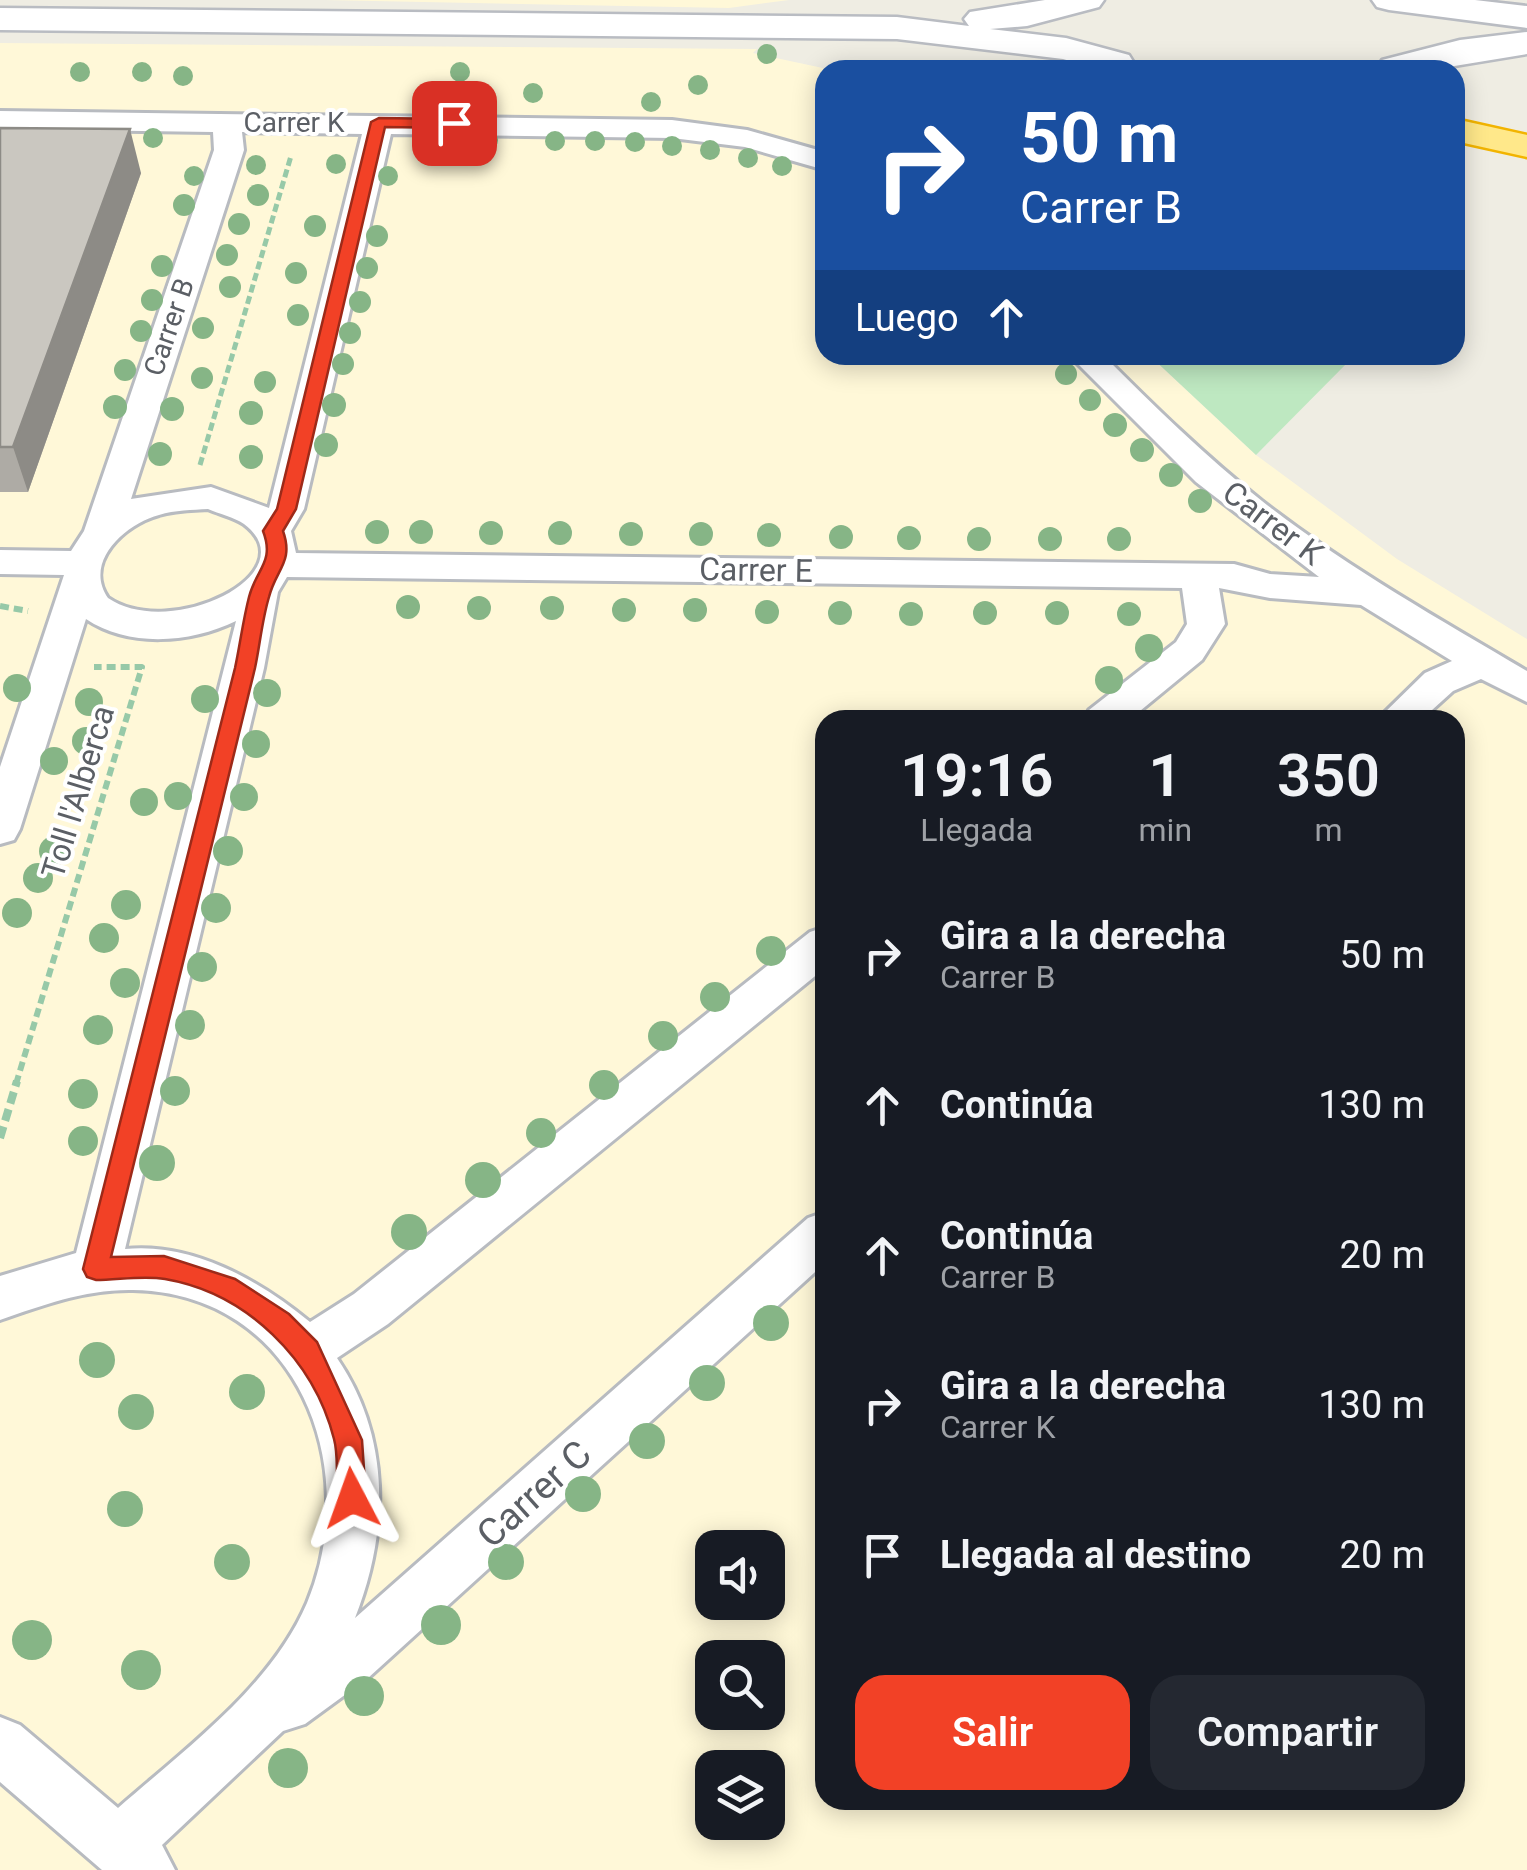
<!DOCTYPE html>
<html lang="es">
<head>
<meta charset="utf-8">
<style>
	:root { --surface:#171b24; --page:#242831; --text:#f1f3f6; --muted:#9ea1a6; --accent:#f24126 }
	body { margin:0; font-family:Roboto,sans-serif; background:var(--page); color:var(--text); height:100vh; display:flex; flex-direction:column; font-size:38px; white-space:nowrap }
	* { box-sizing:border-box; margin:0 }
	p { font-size:32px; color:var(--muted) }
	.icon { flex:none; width:55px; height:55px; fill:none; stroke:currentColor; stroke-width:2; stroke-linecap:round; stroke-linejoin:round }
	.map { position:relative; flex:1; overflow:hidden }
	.side { position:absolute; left:815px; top:710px; width:650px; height:1100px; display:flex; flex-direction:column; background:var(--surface); border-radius:30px; box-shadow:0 5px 25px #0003 }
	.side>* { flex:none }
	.guide { position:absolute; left:815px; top:60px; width:650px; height:305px; border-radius:30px; box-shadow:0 5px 25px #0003; background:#1a4fa0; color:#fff; overflow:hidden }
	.buttons { position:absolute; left:695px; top:1530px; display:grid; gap:20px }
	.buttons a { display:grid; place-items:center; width:90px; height:90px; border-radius:20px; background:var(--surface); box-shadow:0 5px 25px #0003; font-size:50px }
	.pin { position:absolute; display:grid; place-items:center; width:85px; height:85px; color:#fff; margin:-42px; border-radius:20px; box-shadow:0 5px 15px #0006 }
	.me { position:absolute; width:110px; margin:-55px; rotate:356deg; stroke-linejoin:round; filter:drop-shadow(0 0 8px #0008) }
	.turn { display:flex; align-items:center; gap:35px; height:210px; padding:0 40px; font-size:45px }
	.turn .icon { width:130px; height:130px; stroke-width:2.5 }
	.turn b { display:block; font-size:70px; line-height:85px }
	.then { display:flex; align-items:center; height:95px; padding:0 40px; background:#0003; gap:20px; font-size:38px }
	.eta { display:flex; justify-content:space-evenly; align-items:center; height:170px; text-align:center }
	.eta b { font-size:60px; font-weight:600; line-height:70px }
	.primary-button { display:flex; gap:20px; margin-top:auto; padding:20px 40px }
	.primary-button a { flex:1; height:115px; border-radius:30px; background:var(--accent); color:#fff; font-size:40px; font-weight:600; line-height:115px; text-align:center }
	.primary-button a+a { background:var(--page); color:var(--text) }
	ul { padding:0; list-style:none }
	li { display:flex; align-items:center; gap:30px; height:150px; padding:0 40px }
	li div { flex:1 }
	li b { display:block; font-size:38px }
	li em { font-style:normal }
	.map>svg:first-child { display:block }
	.commercial { fill:#fff8d8; fill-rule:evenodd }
	.green { fill:#bee8c1 }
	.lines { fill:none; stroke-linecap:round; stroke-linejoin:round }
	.street-casing { stroke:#b8bbc0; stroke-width:6 }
	.secondary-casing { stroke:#b9bcc2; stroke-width:5 }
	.highway-casing { stroke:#f2b400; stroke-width:5 }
	.path-far2 { stroke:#97c9a8; stroke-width:5; stroke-dasharray:8 4; stroke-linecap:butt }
	.path-far1 { stroke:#97c9a8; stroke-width:6; stroke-dasharray:9 5; stroke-linecap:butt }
	.path { stroke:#97c9a8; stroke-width:8; stroke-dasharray:12 6; stroke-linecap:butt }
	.street { fill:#fff; fill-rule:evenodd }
	.secondary { fill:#fff; fill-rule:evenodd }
	.highway { fill:#ffe88a; fill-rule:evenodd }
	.tree { fill:#86b586 }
	.wall { fill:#aeaba5 }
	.shaded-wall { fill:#8d8b86 }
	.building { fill:#cac7c0; stroke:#8d8b86; stroke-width:2.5 }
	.route { fill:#f24126; stroke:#9d2a19; stroke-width:2.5 }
	.labels { text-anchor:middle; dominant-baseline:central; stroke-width:8; stroke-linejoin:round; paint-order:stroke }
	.far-street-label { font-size:28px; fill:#5b5f65; stroke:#fff }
	.street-label { font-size:32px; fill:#5b5f65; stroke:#fff }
	.near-street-label { font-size:38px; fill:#5b5f65; stroke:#fff }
</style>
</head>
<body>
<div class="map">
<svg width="1527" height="1870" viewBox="0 0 1527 1870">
	<rect width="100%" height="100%" fill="#efede3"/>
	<path class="commercial" d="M324,0H789L729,8Z
		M0,43L757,49L753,53L832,70H825V355H1149L1256,455L1397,559L1527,639V1870H0ZM825,720H1455V1800H825ZM712,1548H768V1602H712ZM712,1658H768V1712H712ZM712,1768H768V1822H712Z"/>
	<path class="green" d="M1149,355H1355L1256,455Z"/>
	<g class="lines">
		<defs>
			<path id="street" d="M0,111L672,120L747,130L825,152V170L745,147L672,138L391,134L304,509L291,531L296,553L1234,564L1270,574L1319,577L1196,482L1069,355H1103C1154,406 1205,456 1262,501C1345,566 1437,618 1527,671V702L1481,679L1453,691L1421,720H1377L1425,673L1452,661L1361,605L1270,598L1219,588L1225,624L1202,660L1129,720H1084L1089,710L1176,642L1187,624L1182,588L287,577L278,592L264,668L125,1249C193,1242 260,1281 310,1322L354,1294L810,932L825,927V968L388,1324L337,1358C391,1437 389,1532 355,1618L808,1218L825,1212V1263L368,1678L305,1724L283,1731L162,1845L175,1870H102L0,1782V1717L20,1725L118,1808C184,1750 271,1687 307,1603C364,1466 297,1293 133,1290C86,1289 43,1305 0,1320V1276L76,1253L236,621C191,643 129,648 86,619L20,829L14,840L0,844V767L64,575L0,574V550L71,551L84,531L214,150L213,132L0,129ZM242,132L362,134L269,508L211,487L131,499L244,150ZM208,509C219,514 234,517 244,524C309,573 171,641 108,598C83,562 125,524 159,515C175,510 192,510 208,509Z"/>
			<path id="secondary" d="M1045,0H1104L1099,7L1027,26L990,29L1066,38L1129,55L1134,63L1129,70H1101L1063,59L897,39L0,30V8L897,17L969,26L964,19L970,12Z
				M1372,0H1475L1527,6V28L1389,10L1377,7Z
				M1527,32V54L1430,70L1377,68L1382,60L1460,40Z"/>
			<path id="highway" d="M1455,119L1527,135V157L1455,141Z"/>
		</defs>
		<use href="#street" class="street-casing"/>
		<use href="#secondary" class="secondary-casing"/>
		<use href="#highway" class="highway-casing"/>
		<path class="path-far2" d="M200,465L291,156"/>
		<path class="path-far1" d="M0,606L28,611
			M16,1084L142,667H94"/>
		<path class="path" d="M0,1138L17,1081"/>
		<use href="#street" class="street"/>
		<use href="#secondary" class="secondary"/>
		<use href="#highway" class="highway"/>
	</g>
	<g class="tree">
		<circle cx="767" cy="54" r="10"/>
		<circle cx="80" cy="72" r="10"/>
		<circle cx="142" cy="72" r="10"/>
		<circle cx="460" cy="72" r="10"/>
		<circle cx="183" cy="76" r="10"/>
		<circle cx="698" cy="85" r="10"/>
		<circle cx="533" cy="93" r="10"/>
		<circle cx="651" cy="102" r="10"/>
		<circle cx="153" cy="138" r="10"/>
		<circle cx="438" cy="140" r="10"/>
		<circle cx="488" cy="140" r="10"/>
		<circle cx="555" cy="141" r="10"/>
		<circle cx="595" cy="141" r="10"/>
		<circle cx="635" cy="142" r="10"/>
		<circle cx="672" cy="146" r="10"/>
		<circle cx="710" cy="150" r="10"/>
		<circle cx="748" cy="158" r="10"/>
		<circle cx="336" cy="164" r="10"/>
		<circle cx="256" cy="165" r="10"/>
		<circle cx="782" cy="166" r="10"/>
		<circle cx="194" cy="176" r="10"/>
		<circle cx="388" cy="176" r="10"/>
		<circle cx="258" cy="195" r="11"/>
		<circle cx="184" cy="205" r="11"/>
		<circle cx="239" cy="224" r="11"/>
		<circle cx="315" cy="226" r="11"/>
		<circle cx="377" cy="236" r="11"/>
		<circle cx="227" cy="255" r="11"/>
		<circle cx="162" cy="266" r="11"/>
		<circle cx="367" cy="268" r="11"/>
		<circle cx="296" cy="273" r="11"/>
		<circle cx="230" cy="287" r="11"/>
		<circle cx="152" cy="300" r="11"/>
		<circle cx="360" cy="302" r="11"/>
		<circle cx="298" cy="315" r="11"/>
		<circle cx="203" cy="328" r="11"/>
		<circle cx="141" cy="331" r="11"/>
		<circle cx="350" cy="333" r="11"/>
		<circle cx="343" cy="364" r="11"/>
		<circle cx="125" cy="370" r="11"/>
		<circle cx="1066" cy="374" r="11"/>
		<circle cx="202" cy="378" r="11"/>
		<circle cx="265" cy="382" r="11"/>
		<circle cx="1090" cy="400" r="11"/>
		<circle cx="334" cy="405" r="12"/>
		<circle cx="115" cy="407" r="12"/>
		<circle cx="172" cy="409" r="12"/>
		<circle cx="251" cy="413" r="12"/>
		<circle cx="1115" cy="425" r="12"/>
		<circle cx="326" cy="445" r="12"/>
		<circle cx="1142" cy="450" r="12"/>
		<circle cx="160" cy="454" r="12"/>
		<circle cx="251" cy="457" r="12"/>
		<circle cx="1171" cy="475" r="12"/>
		<circle cx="1200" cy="501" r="12"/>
		<circle cx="377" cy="532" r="12"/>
		<circle cx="421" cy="532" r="12"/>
		<circle cx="491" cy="533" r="12"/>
		<circle cx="560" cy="533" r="12"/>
		<circle cx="631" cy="534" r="12"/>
		<circle cx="701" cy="534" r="12"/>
		<circle cx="769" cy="535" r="12"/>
		<circle cx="841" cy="537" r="12"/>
		<circle cx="909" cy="538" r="12"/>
		<circle cx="979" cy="539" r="12"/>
		<circle cx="1050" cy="539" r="12"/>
		<circle cx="1119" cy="539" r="12"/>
		<circle cx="408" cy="607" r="12"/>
		<circle cx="479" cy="608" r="12"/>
		<circle cx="552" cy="608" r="12"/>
		<circle cx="624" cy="610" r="12"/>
		<circle cx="695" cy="610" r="12"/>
		<circle cx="767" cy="612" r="12"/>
		<circle cx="840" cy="613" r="12"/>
		<circle cx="985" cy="613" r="12"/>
		<circle cx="1057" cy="613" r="12"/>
		<circle cx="911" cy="614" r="12"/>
		<circle cx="1129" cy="614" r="12"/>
		<circle cx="1149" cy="648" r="14"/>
		<circle cx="1109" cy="680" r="14"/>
		<circle cx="17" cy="688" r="14"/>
		<circle cx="267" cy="693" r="14"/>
		<circle cx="205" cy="699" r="14"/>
		<circle cx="89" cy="702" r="14"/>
		<circle cx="86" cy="741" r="14"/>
		<circle cx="256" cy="744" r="14"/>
		<circle cx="54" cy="761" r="14"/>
		<circle cx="178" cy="796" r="14"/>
		<circle cx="244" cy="797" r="14"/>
		<circle cx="144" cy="802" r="14"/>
		<circle cx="54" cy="851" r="15"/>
		<circle cx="228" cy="851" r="15"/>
		<circle cx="38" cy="878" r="15"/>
		<circle cx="126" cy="905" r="15"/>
		<circle cx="216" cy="908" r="15"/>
		<circle cx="17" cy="913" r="15"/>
		<circle cx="104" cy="938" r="15"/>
		<circle cx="771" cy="951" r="15"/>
		<circle cx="202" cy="967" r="15"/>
		<circle cx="125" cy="983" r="15"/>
		<circle cx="715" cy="997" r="15"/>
		<circle cx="190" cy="1025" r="15"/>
		<circle cx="98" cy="1030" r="15"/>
		<circle cx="663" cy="1036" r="15"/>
		<circle cx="604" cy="1085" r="15"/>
		<circle cx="175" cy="1091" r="15"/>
		<circle cx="83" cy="1094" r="15"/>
		<circle cx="541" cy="1133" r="15"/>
		<circle cx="83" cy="1141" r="15"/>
		<circle cx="157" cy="1163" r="18"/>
		<circle cx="483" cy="1180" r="18"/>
		<circle cx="409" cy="1232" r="18"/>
		<circle cx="771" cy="1323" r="18"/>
		<circle cx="97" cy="1360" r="18"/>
		<circle cx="707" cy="1383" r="18"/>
		<circle cx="247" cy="1392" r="18"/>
		<circle cx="136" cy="1412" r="18"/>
		<circle cx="647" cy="1441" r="18"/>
		<circle cx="583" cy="1494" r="18"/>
		<circle cx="125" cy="1509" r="18"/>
		<circle cx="232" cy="1562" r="18"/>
		<circle cx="506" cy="1562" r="18"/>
		<circle cx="441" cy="1625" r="20"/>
		<circle cx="32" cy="1640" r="20"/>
		<circle cx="141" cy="1670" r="20"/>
		<circle cx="364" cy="1696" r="20"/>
		<circle cx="288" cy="1768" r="20"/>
	</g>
	<path class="wall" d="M0,128L141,173L28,492H0Z"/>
	<path class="shaded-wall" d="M130,129L141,173L28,492L13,447Z"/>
	<path class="building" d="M0,128L130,129L13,447H0Z"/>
	<path class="route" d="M379,118L454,119L462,123L454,128L385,127L296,509L283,531C294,562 276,569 269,597C262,620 260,645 255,668L111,1257L164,1256L235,1279L289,1314L317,1342L362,1440L366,1498L362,1507L352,1511L343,1507C333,1486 340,1461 334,1439C314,1360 247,1293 165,1279C143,1275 118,1280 96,1280L87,1277L83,1269L235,668C240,645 243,620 249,597C256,569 275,562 263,531L277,509L371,122Z"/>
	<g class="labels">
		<g class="far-street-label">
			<text x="294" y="122">Carrer K</text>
			<text transform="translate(169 327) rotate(-71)">Carrer B</text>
		</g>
		<g class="street-label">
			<text transform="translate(1273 523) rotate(37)">Carrer K</text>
			<text transform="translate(756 570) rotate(1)">Carrer E</text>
			<text transform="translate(78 792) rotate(-73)">Toll l'Alberca</text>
		</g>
		<g class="near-street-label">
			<text transform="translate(534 1494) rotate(-42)">Carrer C</text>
		</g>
	</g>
</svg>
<div class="buttons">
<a><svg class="icon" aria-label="sound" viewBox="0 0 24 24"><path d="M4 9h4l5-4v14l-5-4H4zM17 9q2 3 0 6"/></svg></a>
<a><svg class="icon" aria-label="search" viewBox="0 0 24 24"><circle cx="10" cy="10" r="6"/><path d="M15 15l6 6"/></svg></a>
<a><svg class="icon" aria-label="layers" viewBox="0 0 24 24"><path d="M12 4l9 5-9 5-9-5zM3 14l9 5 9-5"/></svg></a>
</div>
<div class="pin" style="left:454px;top:123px;background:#d93025"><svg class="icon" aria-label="arrive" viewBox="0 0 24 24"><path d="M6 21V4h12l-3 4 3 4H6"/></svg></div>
<svg class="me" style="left:352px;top:1498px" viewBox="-20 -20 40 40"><path d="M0-17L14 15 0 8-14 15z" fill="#f24126" stroke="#fff" stroke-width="4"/></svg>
<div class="guide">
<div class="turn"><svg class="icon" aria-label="right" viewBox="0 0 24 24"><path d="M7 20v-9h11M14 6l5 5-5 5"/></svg><div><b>50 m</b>Carrer B</div></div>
<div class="then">Luego<svg class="icon" aria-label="ahead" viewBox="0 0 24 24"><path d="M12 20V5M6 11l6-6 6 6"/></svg></div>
</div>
<section class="side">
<div class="eta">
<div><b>19:16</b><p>Llegada</p></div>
<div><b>1</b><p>min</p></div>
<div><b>350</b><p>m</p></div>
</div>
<ul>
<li><svg class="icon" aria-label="right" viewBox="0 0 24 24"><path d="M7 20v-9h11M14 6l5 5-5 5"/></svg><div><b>Gira a la derecha</b><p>Carrer B</p></div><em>50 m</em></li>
<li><svg class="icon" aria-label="ahead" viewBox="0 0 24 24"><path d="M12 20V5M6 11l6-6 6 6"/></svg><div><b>Continúa</b></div><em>130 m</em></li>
<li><svg class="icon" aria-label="ahead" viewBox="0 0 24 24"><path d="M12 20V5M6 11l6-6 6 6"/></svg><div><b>Continúa</b><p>Carrer B</p></div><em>20 m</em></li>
<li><svg class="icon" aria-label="right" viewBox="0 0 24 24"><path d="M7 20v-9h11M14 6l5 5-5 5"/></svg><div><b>Gira a la derecha</b><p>Carrer K</p></div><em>130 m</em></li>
<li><svg class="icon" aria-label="arrive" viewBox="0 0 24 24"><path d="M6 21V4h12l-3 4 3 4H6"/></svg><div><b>Llegada al destino</b></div><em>20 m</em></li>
</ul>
<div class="primary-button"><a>Salir</a><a>Compartir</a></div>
</section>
</div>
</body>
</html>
